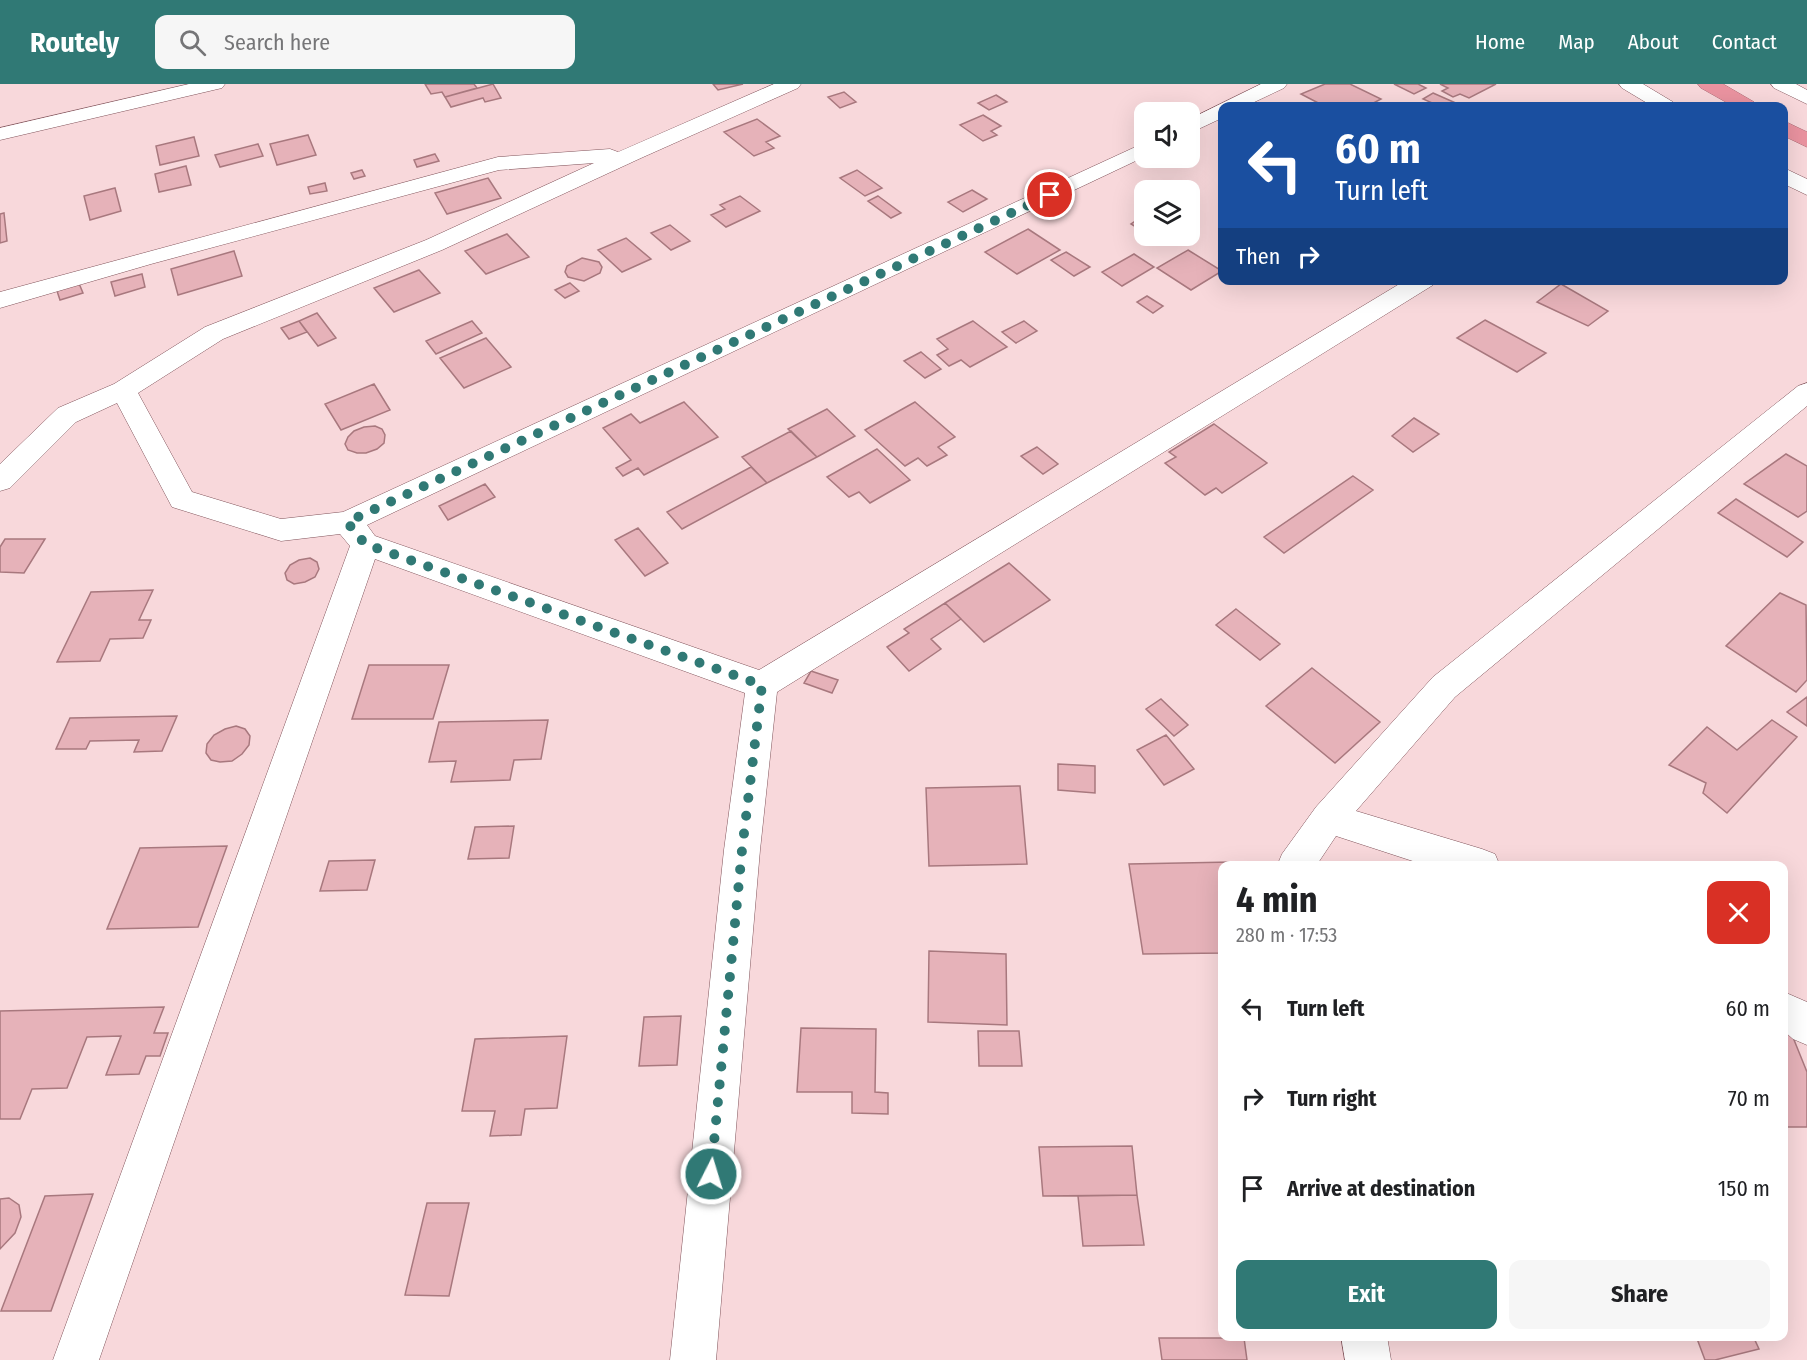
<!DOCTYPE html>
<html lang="en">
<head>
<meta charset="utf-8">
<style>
	:root { --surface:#fff; --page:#f6f6f6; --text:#202124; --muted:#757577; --accent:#307975 }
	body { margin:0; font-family:"Fira Sans Condensed",sans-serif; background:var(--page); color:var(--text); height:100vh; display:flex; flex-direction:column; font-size:22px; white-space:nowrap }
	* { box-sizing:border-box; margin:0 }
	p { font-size:20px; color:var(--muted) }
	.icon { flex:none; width:33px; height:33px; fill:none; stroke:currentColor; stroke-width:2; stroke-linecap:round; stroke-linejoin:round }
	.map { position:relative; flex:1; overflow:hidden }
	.sheet { position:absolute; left:1218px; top:777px; width:570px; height:480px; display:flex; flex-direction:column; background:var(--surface); border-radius:12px; box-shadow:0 6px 24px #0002 }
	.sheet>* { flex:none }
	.banner { position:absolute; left:1218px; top:18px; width:570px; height:183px; border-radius:12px; box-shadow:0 6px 24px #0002; background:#1a4fa0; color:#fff; overflow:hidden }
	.fabs { position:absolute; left:1134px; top:18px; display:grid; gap:12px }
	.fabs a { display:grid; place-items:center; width:66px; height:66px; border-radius:12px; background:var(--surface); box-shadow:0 6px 24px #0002; font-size:30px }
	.pin { position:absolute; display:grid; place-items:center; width:51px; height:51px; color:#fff; margin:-26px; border:3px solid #fff; border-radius:50%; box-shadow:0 2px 6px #0007 }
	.me { position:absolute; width:66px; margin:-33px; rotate:5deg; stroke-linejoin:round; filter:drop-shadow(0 0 4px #0008) }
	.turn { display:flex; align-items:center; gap:21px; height:126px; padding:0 18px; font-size:27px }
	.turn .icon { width:78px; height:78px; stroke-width:2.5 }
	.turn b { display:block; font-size:42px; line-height:51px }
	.then { display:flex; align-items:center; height:57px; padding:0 18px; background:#0003; gap:12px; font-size:22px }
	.round { display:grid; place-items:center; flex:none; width:63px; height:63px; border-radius:12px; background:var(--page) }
	.summary { display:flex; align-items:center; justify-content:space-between; height:102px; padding:0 18px }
	h1 { font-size:36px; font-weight:700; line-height:45px }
	.cta { display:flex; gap:12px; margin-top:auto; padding:12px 18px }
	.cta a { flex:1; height:69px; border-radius:12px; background:var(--accent); color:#fff; font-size:24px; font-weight:700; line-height:69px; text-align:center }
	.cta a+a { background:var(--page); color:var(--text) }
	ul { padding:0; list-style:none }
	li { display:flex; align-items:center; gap:18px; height:90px; padding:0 18px }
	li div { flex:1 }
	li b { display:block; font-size:22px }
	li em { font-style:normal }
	header { display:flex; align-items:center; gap:36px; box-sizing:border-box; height:84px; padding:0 30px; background:var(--accent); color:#fff }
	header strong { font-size:28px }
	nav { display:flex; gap:33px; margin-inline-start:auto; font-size:21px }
	.search { width:420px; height:54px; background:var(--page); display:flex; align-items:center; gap:15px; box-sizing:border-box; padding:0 21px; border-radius:12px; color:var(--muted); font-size:22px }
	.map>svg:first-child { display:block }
	.building { fill:#e6b2b9; stroke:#a8787e; stroke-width:1.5 }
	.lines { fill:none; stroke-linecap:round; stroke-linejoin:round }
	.street-casing { stroke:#81545b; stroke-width:1 }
	.highway-casing { stroke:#ab6c75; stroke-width:1 }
	.street { fill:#fff; fill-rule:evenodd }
	.highway { fill:#ea93a0; fill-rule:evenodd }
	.route { stroke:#307975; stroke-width:10; stroke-dasharray:0 18 }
</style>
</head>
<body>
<header>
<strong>Routely</strong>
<div class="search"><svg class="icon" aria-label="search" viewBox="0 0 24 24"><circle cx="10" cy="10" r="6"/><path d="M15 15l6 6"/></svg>Search here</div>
<nav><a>Home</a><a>Map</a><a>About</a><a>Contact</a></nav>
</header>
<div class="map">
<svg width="1807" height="1276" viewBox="0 0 1807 1276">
	<rect width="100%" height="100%" fill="#f8d8db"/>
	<path class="building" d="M425,0H474L477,4L445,13L442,8L431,10Z
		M493,0L501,14L485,18L483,14L451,23L445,13Z
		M713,0H743L718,6Z
		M1325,0H1350L1381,15L1368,22H1324L1301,10Z
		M1394,0H1418L1426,4L1414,10Z
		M1440,0H1496L1469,14L1460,10L1453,13L1442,7L1448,4Z
		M844,8L856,18L840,24L828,13Z
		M1433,9L1458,20L1453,22H1439L1423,15Z
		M996,11L1007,18L989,26L978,19Z
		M983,31L1001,42L991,47L997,51L983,57L960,41Z
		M757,35L780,52L766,58L774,64L754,72L724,48Z
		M308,51L316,71L277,81L270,60Z
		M194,53L199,72L160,81L156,62Z
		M258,60L263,72L220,83L215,71Z
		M435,70L439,77L417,83L414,76Z
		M186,82L191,101L159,108L155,90Z
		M362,86L365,92L354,95L351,89Z
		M857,86L882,104L865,112L840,94Z
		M488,94L501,114L447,130L435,109Z
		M325,99L327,107L310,110L308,103Z
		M115,104L121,127L90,136L84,112Z
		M972,106L987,115L963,128L948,118Z
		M740,112L760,127L726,143L711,131L725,125L720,121Z
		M878,112L901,129L891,134L868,117Z
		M4,129L7,157L0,159V130Z
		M1140,134L1144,137V148L1131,140Z
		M670,141L690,157L671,166L651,149Z
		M1028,145L1060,166L1017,190L985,168Z
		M507,150L529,173L486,190L465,167Z
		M626,154L651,175L622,188L598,166Z
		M1188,166L1222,187L1191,206L1157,184Z
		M234,167L242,192L178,211L171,185Z
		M1066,168L1090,183L1074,192L1051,176Z
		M1134,170L1154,183L1122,202L1102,188Z
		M582,174L599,178L602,183L600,189L584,197L568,193L565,188L567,182Z
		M419,186L440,209L394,228L374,204Z
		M142,190L145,203L115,212L111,198Z
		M78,197L83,209L60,216L56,204Z
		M570,199L579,207L565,214L555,206Z
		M1561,200L1608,227L1588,242L1537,218Z
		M1147,212L1163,222L1153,229L1137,218Z
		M317,229L336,254L318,262L299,237Z
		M1485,236L1546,269L1517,288L1457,254Z
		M299,237L307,248L289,255L281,244Z
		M472,237L482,249L436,270L426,257Z
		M973,237L1007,263L970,283L961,276L949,282L937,271L948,265L937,255Z
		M1024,237L1037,247L1016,259L1002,248Z
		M486,254L511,283L464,304L440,274Z
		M921,268L941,285L925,294L904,277Z
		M374,300L390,326L341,346L325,320Z
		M684,318L718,353L644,391L638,384L623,392L616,384L631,376L603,344L631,330L640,339Z
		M915,318L955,353L938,363L947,371L927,382L918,374L905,382L865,346Z
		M827,325L855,352L817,373L788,345Z
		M1414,334L1439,350L1413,368L1392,352Z
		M1214,340L1267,379L1222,409L1216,404L1205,411L1165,379L1176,373L1169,368Z
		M375,342L382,345L385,351L384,359L377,365L366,369H357L348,366L345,360L348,353L354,347L364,343Z
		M791,347L817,373L767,399L742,373Z
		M1037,363L1058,380L1043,390L1021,372Z
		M877,365L910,396L870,419L859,408L849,413L827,393Z
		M1786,370L1807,382V427L1798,433L1744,400Z
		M751,383L767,399L682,445L667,428Z
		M1353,392L1373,406L1284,469L1264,453Z
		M485,400L495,413L448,436L439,422Z
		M1736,415L1803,458L1787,473L1718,429Z
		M638,444L668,479L645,492L615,456Z
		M5,455H45L24,489L0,488V463Z
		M310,474L317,478L319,485L315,493L305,498L294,500L287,496L285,489L290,481L299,476Z
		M1009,479L1050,516L984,558L945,519Z
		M153,506L139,536H151L143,554L110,555L100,577L57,578L91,508Z
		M1780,509L1806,521L1807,596L1796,608L1726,562Z
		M945,519L961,535L931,555L941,565L909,587L887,563L909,549L904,545Z
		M1236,525L1280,560L1260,576L1216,541Z
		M369,581H449L433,635H352Z
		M1312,584L1380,638L1335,679L1266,622Z
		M811,587L838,596L832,609L804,599Z
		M1807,613V642L1787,628Z
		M1161,615L1188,641L1174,652L1146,625Z
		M177,632L162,667L134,668L139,656L90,657L86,665H56L70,634Z
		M548,636L541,675L514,676L510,696L451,698L456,677L429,678L439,638Z
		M1772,636L1797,653L1727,729L1703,709L1706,699L1669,681L1707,643L1737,666Z
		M236,642L245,645L250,652L249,661L242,670L232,677L220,678L211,676L206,669L207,660L214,651L225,645Z
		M1166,651L1194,685L1164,701L1137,666Z
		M1058,680L1095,682V709L1058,706Z
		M1020,702L1027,780L929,782L926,704Z
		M514,742L509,774L468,775L475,743Z
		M227,762L198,843L107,845L140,764Z
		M375,776L367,806L320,807L329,777Z
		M1232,778V782H1222V869L1143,870L1129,780Z
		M929,867L1006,870L1007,941L928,938Z
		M164,923L154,949H168L160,972H146L139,990L106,991L121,952L87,953L67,1004L32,1005L20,1035H0V927Z
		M681,932L677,981L639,982L644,933Z
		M801,944L876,945L875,1008L888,1009V1030L852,1029V1008H797Z
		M1784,946H1790L1807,988V1043H1784Z
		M978,947H1019L1022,982H979Z
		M567,952L557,1024L525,1025L521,1051L490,1052L495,1027H462L475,955Z
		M1132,1062L1137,1111L1043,1112L1039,1063Z
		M93,1110L51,1227H1L45,1112Z
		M1137,1111L1144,1161L1083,1162L1078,1112Z
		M9,1114L19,1121L21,1133L15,1149L0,1165V1115Z
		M427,1119H469L449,1212L405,1211Z
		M1696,1252H1753L1759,1265L1715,1276H1705Z
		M1159,1254H1244L1247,1276H1162Z"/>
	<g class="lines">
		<defs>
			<path id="street" d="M189,0H225L222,4L0,56V44Z
				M774,0H801L798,4L641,74L442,166L223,255L138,309L192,408L281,435L343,428L1144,59V73L367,441L375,452L759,586L1406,196H1436L1433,201L777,608L760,766L716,1276H670L724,766L745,609L375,475L99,1276H53L350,462L340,450L281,457L172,423L117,319L76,338L10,404L0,407V380L58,324L114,300L205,243L426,156L594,79L499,86L151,180L0,224V208L498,73L610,65L618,68Z
				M1261,0H1287L1284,4L1246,22H1222V34L1190,49V35Z
				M1619,0H1643L1673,18L1676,22H1652L1622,4Z
				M1771,0H1796L1807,6V20L1774,4Z
				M1784,84L1807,95V111L1784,100Z
				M1807,299V322L1455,613L1356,727L1482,765L1495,770L1500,782H1428L1336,752L1316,782H1277L1282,770L1316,723L1433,593L1798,302Z
				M1784,908L1807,918V961L1793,955L1784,947Z
				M1341,1252H1387L1391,1276H1345Z"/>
			<path id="highway" d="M1698,0H1723L1754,18L1757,22H1733L1701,4Z
				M1784,37L1807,48V63L1784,52Z"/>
		</defs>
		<use href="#street" class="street-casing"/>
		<use href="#highway" class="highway-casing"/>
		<use href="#street" class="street"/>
		<use href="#highway" class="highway"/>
	</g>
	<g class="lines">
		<path class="route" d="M711,1090L742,766L762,601L365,460L347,438L1050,111"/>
	</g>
</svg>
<div class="fabs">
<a><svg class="icon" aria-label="sound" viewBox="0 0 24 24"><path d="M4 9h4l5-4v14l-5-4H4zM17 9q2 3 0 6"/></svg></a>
<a><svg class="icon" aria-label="layers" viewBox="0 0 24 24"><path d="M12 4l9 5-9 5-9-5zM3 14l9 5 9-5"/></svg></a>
</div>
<div class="pin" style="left:1050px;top:111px;background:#d93025"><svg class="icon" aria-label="arrive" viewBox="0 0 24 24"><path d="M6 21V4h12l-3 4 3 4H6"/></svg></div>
<svg class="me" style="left:711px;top:1090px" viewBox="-20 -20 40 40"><circle r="17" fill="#307975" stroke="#fff" stroke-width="3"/><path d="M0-11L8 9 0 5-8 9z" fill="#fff"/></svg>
<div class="banner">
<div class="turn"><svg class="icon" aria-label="left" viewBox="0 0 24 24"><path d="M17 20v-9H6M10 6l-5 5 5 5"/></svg><div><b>60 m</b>Turn left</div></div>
<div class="then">Then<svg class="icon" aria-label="right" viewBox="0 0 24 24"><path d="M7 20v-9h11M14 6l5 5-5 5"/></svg></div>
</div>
<section class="sheet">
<div class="summary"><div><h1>4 min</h1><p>280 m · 17:53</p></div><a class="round" style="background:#d93025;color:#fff"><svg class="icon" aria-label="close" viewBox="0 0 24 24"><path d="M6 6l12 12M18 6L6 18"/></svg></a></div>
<ul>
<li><svg class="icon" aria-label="left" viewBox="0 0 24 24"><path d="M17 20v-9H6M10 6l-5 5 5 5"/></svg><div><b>Turn left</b></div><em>60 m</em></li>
<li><svg class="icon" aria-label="right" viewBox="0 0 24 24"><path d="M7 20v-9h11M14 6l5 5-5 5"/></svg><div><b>Turn right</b></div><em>70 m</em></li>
<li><svg class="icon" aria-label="arrive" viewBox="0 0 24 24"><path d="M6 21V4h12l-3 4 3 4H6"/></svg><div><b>Arrive at destination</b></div><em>150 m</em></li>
</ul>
<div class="cta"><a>Exit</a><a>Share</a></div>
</section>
</div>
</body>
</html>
